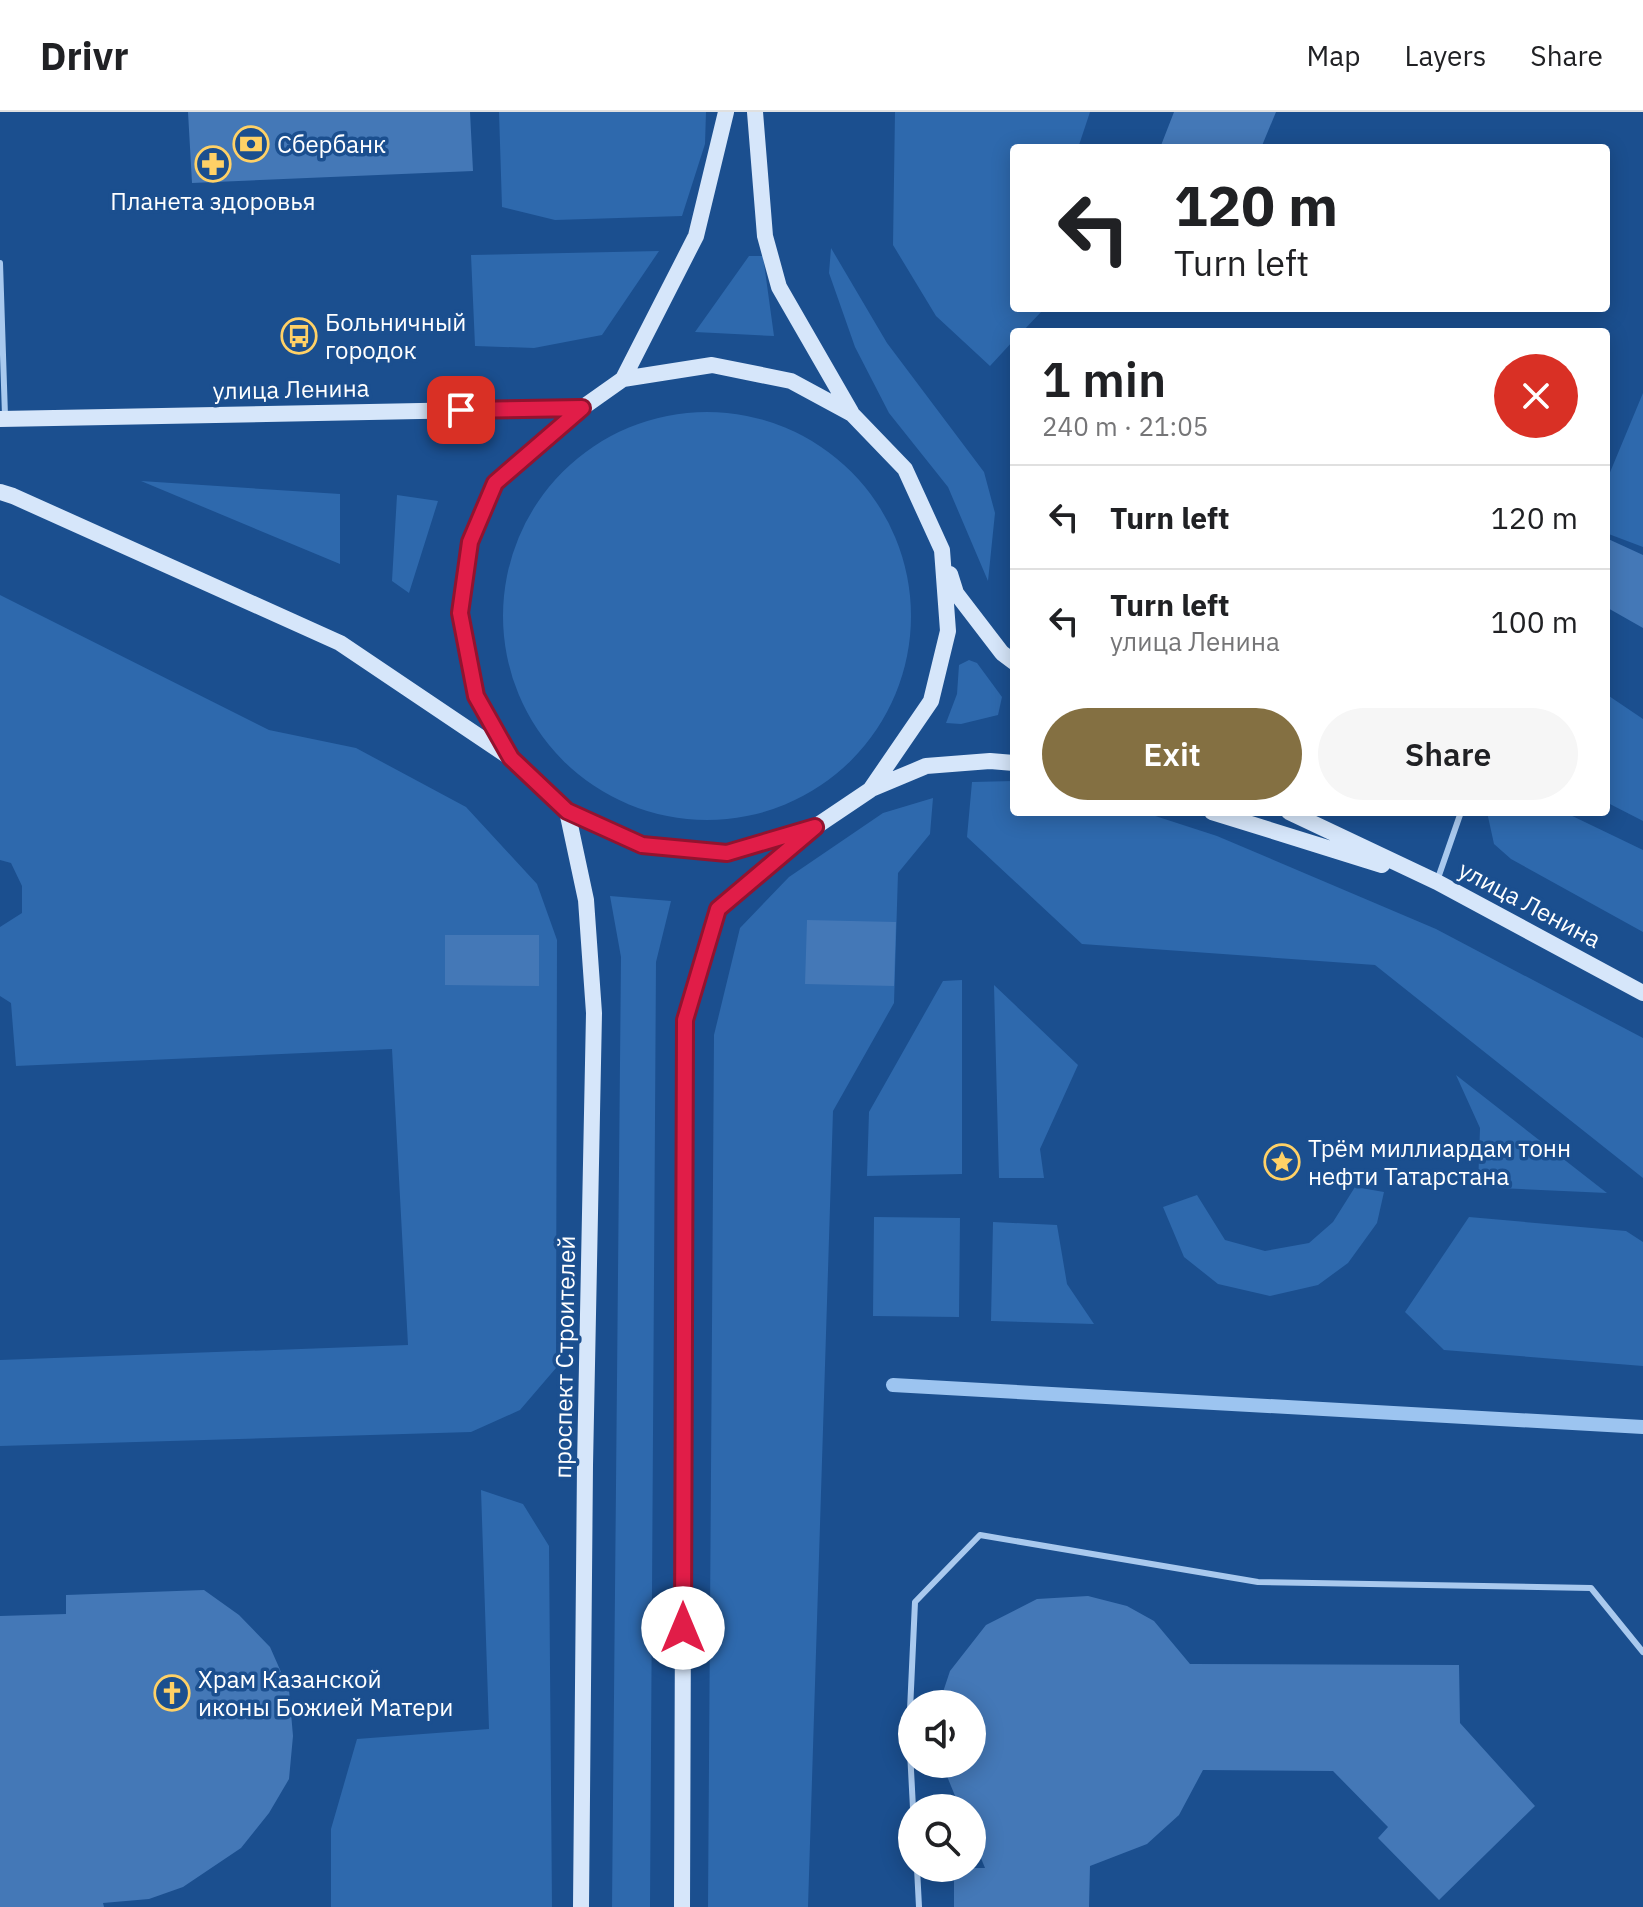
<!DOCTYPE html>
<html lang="en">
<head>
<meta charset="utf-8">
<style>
	:root { --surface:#fff; --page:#f6f6f6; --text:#202124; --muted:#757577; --line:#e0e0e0; --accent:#847042 }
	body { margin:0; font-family:"IBM Plex Sans",sans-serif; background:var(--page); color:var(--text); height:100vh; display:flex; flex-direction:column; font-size:30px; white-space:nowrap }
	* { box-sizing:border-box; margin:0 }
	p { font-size:26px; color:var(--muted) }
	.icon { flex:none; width:44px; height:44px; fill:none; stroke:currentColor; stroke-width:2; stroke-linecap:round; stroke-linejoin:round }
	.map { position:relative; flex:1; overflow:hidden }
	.details { position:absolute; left:1010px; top:216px; width:600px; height:488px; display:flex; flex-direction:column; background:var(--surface); border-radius:8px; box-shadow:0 4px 20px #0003 }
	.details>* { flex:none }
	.guide { position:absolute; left:1010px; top:32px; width:600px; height:168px; border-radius:8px; box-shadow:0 4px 20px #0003; background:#fff; color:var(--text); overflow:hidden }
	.fabs { position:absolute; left:898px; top:1578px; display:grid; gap:16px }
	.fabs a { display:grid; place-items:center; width:88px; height:88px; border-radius:50%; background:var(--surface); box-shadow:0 4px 20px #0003; font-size:40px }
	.pin { position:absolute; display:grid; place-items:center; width:68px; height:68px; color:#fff; margin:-34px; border-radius:16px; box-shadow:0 4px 12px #0006 }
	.me { position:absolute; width:88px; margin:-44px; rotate:0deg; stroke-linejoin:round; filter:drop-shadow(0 0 6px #0008) }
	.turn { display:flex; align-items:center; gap:28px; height:168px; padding:0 32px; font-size:36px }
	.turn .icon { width:104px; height:104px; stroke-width:2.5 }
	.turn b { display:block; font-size:56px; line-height:68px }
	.round { display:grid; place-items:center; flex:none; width:84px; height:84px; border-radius:42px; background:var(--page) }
	.summary { display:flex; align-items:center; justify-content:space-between; height:136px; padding:0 32px }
	h1 { font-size:48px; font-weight:600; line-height:60px }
	.action { display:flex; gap:16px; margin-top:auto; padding:16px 32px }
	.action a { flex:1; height:92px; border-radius:48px; background:var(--accent); color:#fff; font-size:32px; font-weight:600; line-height:92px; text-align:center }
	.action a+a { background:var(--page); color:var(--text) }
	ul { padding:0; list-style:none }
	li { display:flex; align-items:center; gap:24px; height:104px; padding:0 32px; border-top:2px solid var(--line) }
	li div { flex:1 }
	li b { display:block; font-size:30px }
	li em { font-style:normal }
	header { display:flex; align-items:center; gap:48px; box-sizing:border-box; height:112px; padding:0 40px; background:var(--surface); border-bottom:2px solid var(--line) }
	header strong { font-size:38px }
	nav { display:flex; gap:44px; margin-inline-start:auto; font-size:28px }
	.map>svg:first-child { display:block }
	.green { fill:#2e69ad }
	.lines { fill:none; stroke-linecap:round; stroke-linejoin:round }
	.stream { stroke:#9cc4f0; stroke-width:14 }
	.building { fill:#4478b7 }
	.lane { stroke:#a9c9ee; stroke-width:6 }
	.secondary { stroke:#d6e6fa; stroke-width:16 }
	.route-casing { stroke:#92132f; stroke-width:20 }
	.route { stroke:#e11d48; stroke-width:14 }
	.labels { text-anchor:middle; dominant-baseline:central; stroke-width:7; stroke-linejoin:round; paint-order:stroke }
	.poi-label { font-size:24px; fill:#fff; stroke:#1b4f8f; text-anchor:start }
	.street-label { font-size:24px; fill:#fff; stroke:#1b4f8f }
</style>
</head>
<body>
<header>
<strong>Drivr</strong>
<nav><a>Map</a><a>Layers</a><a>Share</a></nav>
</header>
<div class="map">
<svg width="1643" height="1795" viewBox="0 0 1643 1795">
	<rect width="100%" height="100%" fill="#1b4f8f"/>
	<path class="green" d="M499,0H706L705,32L682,104L555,108L502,95Z
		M895,0H1090L1078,36H1014V196H1042V199L1022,220H1014V228L990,254L936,204L893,133Z
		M831,136L887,231L984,360L995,401L988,469L948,375L889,301L855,235L829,161Z
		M659,139L602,223L534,236L475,234L471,143Z
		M749,144H763L774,224L695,220Z
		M1643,281V435L1606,421V370Z
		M503 504a204 204 0 1 1 408 0a204 204 0 1 1-408 0Z
		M141,369L340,382V452Z
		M397,383L438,389L409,481L392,469Z
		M0,483L269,618L356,636L466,695L537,772L557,828L556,1256L520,1298L471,1320L0,1334V1248L408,1233L392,937L16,954L11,891L0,884V815L22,801V774L11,751L0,748Z
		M969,548L977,551L1002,585L998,603L961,612L946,611L957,582L959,553Z
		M1606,582L1643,607V709L1606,690Z
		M1014,669V700H1143L1217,724L1436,817L1643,926V1066L1375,853L1082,832L967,725L972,670Z
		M933,686L930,722L898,761L894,891L833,999L808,1795H708L714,923L740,816L789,765L883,701Z
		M1487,700H1564L1643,738V820L1511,747L1494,732Z
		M610,784L671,789L656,850L650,1795H612L621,845Z
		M962,868V1062L867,1064L869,1000L943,869Z
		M994,873L1078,953L1040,1037L1044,1066H999Z
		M1456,963L1607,1081L1478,1075L1480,1016Z
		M1355,1075L1384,1080L1377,1111L1348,1151L1318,1173L1270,1184L1218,1172L1184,1145L1163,1095L1197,1083L1225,1128L1265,1139L1309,1131L1333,1110Z
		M874,1105L960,1106L959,1205L873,1204Z
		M1469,1105L1626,1119L1643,1130V1254L1444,1238L1405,1200Z
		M993,1110L1057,1113L1067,1172L1094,1212L991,1209Z
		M481,1378L523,1392L549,1434L552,1795H331V1717L357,1627L489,1617Z"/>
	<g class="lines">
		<path class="stream" d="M893,1273L1643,1315"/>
	</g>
	<path class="building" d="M188,0H470L473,59L192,71Z
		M1174,0H1276L1261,36H1160Z
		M1606,426L1643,443V516L1606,495Z
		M807,808L896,810L894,874L805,872Z
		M445,823H539V874L445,873Z
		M204,1478L239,1503L270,1535L289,1578L293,1624L289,1667L269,1701L241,1736L183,1775L149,1787L103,1791L104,1795H0V1504L66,1502V1483Z
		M1088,1484L1127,1494L1154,1509L1190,1552L1459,1553L1460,1611L1535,1694L1439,1788L1378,1726L1388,1715L1333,1659L1203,1658L1179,1703L1147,1732L1090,1754L1089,1795H954V1756H985L972,1724V1696H960L942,1652H972V1592H939L950,1559L986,1513L1037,1487Z"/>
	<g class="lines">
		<path class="lane" d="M0,151L5,304
			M1437,769L1461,700
			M913,1696L909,1620L915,1490L980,1423L1258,1470L1591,1476L1643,1540
			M917,1756L919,1795"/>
		<path class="secondary" d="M755,0L765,124L779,175L851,300
			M623,267L712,253L791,269L852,302L905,357L942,438L948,519L931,589L870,678L815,715L727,741L642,733L567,699L511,646L476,584L460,501L470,430L495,371L582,296L623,267L696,124L726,0
			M0,307L582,296
			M0,380L13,384L340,531L508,644
			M950,462L956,481L1002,541L1014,550
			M871,677L926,654L990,649L1014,651
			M567,699L586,788L594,901L585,1353L581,1795
			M1212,700L1382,753
			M1289,700L1437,770L1643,881
			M682,1795L685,908L718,797L809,720"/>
	</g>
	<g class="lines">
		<defs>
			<path id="route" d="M461,298L582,296L495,371L470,430L460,501L476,584L511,646L567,699L642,733L727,741L815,715L718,797L685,908L683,1516"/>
		</defs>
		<use href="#route" class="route-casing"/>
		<use href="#route" class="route"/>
	</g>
	<defs>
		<symbol id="bank-ring" viewBox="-11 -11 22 22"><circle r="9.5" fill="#1b4f8f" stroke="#ffd166" stroke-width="1.5"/><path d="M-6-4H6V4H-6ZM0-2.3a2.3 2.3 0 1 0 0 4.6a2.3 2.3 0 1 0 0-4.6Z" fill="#ffd166"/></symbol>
		<symbol id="pharmacy-ring" viewBox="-11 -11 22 22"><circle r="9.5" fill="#1b4f8f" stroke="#ffd166" stroke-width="1.5"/><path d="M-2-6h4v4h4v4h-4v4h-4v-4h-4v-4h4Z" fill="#ffd166"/></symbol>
		<symbol id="bus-ring" viewBox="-11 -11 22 22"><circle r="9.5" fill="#1b4f8f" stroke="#ffd166" stroke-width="1.5"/><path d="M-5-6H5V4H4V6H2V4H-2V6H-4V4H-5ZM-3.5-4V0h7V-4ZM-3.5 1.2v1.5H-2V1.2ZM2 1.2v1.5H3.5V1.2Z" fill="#ffd166"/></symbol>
		<symbol id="sight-ring" viewBox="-11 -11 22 22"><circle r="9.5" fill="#1b4f8f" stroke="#ffd166" stroke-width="1.5"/><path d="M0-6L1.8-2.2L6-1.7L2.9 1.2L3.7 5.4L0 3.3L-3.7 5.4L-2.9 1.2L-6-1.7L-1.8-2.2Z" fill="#ffd166"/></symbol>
		<symbol id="church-ring" viewBox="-11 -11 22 22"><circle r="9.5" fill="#1b4f8f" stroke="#ffd166" stroke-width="1.5"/><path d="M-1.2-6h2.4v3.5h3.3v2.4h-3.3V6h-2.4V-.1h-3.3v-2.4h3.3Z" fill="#ffd166"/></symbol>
	</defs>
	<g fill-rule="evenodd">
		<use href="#bank-ring" x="231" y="12" width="40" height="40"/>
		<use href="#pharmacy-ring" x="193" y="32" width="40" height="40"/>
		<use href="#bus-ring" x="279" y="204" width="40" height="40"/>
		<use href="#sight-ring" x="1262" y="1030" width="40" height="40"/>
		<use href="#church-ring" x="152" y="1561" width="40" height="40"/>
	</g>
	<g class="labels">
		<g class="poi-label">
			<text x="277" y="32">Сбербанк</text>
			<text x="213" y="89" text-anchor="middle">Планета здоровья</text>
			<text x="325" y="210">Больничный<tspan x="325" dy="28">городок</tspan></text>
			<text x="1308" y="1036">Трём миллиардам тонн<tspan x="1308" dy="28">нефти Татарстана</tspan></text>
			<text x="198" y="1567">Храм Казанской<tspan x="198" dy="28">иконы Божией Матери</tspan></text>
		</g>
		<g class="street-label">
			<text transform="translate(291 277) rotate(-1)">улица Ленина</text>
			<text transform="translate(1530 792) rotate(28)">улица Ленина</text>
			<text transform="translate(564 1245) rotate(-89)">проспект Строителей</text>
		</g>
	</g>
</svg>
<div class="fabs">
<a><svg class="icon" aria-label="sound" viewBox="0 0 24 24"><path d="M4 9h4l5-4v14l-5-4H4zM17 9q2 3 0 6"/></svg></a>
<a><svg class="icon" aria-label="search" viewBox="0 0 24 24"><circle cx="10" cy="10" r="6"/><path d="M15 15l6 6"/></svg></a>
</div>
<div class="pin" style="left:461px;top:298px;background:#d93025"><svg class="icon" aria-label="arrive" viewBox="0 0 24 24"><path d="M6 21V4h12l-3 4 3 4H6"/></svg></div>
<svg class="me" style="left:683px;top:1516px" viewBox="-20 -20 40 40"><circle r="19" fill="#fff"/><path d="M0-13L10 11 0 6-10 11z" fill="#e11d48"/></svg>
<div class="guide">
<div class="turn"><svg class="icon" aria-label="left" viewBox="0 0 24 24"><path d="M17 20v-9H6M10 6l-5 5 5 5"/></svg><div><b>120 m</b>Turn left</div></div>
</div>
<section class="details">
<div class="summary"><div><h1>1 min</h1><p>240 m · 21:05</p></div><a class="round" style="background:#d93025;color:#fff"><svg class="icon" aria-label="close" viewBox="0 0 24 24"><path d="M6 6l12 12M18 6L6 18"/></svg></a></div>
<ul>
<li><svg class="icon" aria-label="left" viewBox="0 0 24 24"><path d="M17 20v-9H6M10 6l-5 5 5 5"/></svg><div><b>Turn left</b></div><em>120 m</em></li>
<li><svg class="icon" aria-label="left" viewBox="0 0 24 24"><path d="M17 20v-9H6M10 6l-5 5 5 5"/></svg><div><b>Turn left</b><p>улица Ленина</p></div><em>100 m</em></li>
</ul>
<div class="action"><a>Exit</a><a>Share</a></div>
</section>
</div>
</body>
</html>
